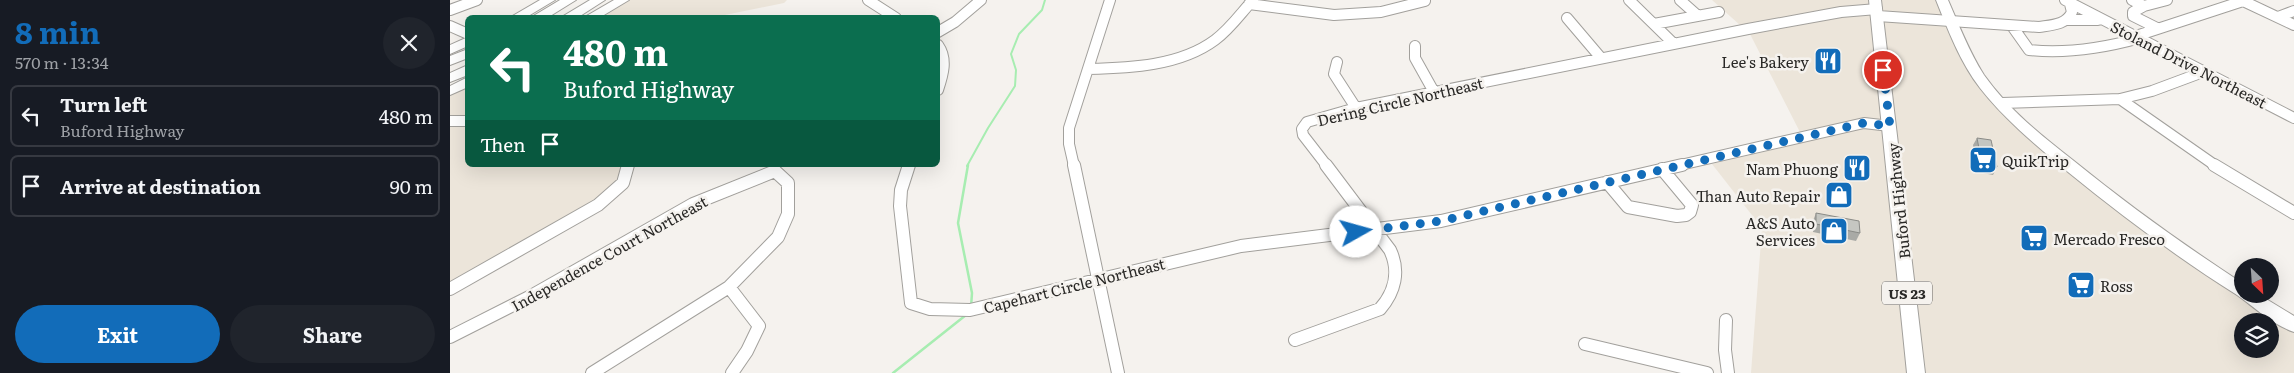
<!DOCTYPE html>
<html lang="en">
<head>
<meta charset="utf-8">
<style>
	:root { --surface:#171b24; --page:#20242c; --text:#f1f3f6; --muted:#9ea1a6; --line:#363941; --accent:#126cb9 }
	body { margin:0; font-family:Literata,serif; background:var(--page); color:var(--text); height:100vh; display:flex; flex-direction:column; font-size:19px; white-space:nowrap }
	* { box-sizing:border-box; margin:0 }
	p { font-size:16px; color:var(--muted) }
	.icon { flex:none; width:28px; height:28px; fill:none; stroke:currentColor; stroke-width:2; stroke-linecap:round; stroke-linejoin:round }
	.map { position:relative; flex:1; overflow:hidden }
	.sheet { display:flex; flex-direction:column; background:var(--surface); width:450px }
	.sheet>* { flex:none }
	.banner { position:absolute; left:15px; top:15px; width:475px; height:152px; border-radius:8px; box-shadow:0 5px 20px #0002; background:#0b6e4f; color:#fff; overflow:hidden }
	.needle { width:32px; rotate:155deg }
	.tools { position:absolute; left:1784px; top:258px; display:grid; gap:10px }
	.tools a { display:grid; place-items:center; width:45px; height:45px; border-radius:50%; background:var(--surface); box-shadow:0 5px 20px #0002; font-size:25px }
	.pin { position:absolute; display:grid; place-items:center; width:42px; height:42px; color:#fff; margin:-21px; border:2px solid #fff; border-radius:50%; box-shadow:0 1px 5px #0007 }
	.me { position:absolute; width:55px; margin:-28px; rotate:83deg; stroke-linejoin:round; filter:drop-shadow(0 0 4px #0008) }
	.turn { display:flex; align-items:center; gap:18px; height:105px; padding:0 15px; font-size:22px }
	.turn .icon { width:65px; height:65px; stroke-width:2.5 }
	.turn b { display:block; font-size:35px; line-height:42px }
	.then { display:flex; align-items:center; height:48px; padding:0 15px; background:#0003; gap:10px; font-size:19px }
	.round { display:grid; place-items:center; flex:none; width:52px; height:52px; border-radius:26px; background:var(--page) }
	.head { display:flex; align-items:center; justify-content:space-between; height:85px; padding:0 15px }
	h1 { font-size:30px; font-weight:700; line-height:38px; color:var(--accent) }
	.action { display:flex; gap:10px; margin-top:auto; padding:10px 15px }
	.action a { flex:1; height:58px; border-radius:30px; background:var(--accent); color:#fff; font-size:20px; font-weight:700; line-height:58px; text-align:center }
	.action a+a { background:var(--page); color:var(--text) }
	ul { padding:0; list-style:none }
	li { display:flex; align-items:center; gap:15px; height:62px; margin:0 10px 8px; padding:0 5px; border:2px solid var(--line); border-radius:8px }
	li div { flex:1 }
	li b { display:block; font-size:19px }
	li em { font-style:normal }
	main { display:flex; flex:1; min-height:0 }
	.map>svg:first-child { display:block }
	.built { fill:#ece5da; fill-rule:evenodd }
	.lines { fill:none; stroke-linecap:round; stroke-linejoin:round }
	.stream-far1 { stroke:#a7edb1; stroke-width:2 }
	.stream { stroke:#a7edb1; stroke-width:2.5 }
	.minor-far1-casing { stroke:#a2a09c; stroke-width:12 }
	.minor-casing { stroke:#a2a09c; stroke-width:14 }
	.major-casing { stroke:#a2a09c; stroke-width:2 }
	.highway-casing { stroke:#a2a09c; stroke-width:2 }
	.minor-far1 { stroke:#fff; stroke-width:10 }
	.minor { stroke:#fff; stroke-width:12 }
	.major { fill:#fff; fill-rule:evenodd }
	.highway { fill:#fff; fill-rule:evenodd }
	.wall { fill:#a9aaa6 }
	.building { fill:#c5c6c1; stroke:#8a8b87 }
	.route { stroke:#126cb9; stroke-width:9; stroke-dasharray:0 16.2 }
	.labels { text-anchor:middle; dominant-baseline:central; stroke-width:5; stroke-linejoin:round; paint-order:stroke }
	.shield { fill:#f5f2ee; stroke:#666562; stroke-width:1 }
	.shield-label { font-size:14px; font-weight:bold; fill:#292826 }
	.poi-label { font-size:15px; fill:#292826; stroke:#f5f2ee; text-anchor:end }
	.street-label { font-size:15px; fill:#292826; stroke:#f5f2ee }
</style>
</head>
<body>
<main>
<section class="sheet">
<div class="head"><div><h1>8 min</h1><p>570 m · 13:34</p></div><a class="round"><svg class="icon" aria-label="close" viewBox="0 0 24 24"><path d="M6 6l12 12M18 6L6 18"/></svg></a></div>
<ul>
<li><svg class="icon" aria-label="left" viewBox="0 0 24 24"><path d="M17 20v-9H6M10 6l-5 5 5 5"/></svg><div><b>Turn left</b><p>Buford Highway</p></div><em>480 m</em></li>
<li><svg class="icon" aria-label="arrive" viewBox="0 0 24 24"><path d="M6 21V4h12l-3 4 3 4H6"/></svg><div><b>Arrive at destination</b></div><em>90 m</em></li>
</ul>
<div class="action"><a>Exit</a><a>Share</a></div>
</section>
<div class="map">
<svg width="1844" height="373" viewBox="0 0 1844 373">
	<rect width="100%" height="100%" fill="#f5f2ee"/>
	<path class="built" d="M179,0H337L334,3L265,17L145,18Z
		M1262,0H1494L1513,51L1549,100L1741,259L1792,291V294H1796L1844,324V373H1301L1312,228L1262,164L1355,142L1300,34ZM1792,321H1820V349H1792Z
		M17,86L18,165H174L171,187L0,290V96Z"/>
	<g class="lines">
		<path class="stream-far1" d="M517,166L538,128L565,86L566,70L561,54L569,34L592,10L595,0"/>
		<path class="stream" d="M518,165L508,223L522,293L521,307
			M443,373L516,315"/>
		<defs>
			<path id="minor-far1" d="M418,0L446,18
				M1179,0L1224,44
				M1230,0L1248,16
				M1615,0L1844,118
				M1682,0L1694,6L1683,12V16L1707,28
				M1791,0L1844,25
				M799,4L884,15L931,12L975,1
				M1694,6L1717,0
				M0,10L27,0
				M1428,16L1589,27C1602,25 1616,25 1622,12L1620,4
				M1828,17L1844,11
				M1117,18L1151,58
				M1616,20H1648
				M1204,24L1269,12
				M0,26L18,34
				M1562,26L1579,50C1617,54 1654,48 1690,38
				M488,32L505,22L531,0
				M1686,36L1793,1
				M488,45C498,59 493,75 488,90
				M965,46V58L984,92
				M887,62L884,74L906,108
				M638,69C680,68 730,66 765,40C780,29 791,13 803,0
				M1670,99L1766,166
				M1552,103L1670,99L1702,91L1753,72
				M0,121H18
				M624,166L619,144V128L660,0
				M877,166L853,135L852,129L857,122L906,108L1298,29L1391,12L1427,9
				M1226,166L1414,123L1440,126"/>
			<path id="minor" d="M459,165L451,190L450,206L461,303L480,309L520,310L791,246L991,221L1232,165
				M624,165L668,373
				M1764,165L1844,213
				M1157,182L1178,207L1227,216L1236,215L1240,212L1242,205L1212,169
				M279,287L309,326L297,351L282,373
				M0,289L148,205L173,183L178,165
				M1276,320L1275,350L1278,373
				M0,337L81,296L243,204L325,171L338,183V214L328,237L279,287L142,373
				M845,340L930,309C945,292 950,271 940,250L876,165
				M1135,344L1257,373"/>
			<path id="major" d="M90,0H105L75,18H59Z
				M164,0H179L149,18H133Z
				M1419,0H1431L1475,373H1457Z
				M1486,0H1498C1509,25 1519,52 1534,75C1558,109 1592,136 1624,161C1678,205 1734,245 1792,283V294H1808L1844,316V332C1823,325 1804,307 1787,295C1728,258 1672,216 1618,172C1587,146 1555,120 1530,88C1510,62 1498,30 1486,0Z
				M18,37V46L0,54V45Z
				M18,77V87L0,95V86Z"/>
			<path id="highway" d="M110,0H126L97,18H80Z
				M140,0H155L127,18H110Z
				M18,49V58L0,65V56Z
				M18,65V75L0,82V73Z"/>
		</defs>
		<use href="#minor-far1" class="minor-far1-casing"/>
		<use href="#minor" class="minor-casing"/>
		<use href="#major" class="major-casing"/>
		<use href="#highway" class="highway-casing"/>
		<use href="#minor-far1" class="minor-far1"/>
		<use href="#minor" class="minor"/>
		<use href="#major" class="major"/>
		<use href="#highway" class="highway"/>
	</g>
	<path class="wall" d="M1527,138L1547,167L1543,175L1528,172L1523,145Z
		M1366,213L1410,233L1406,241L1363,232V221Z"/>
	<path class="building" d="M1527,138L1541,140L1547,167L1532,164Z
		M1366,213L1409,221L1410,233L1366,224Z"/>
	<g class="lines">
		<path class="route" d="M906,232L991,221L1414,123L1440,126L1433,70"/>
	</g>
	<defs>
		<symbol id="restaurant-square" viewBox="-11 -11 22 22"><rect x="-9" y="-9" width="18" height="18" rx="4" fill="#126cb9" stroke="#f5f2ee"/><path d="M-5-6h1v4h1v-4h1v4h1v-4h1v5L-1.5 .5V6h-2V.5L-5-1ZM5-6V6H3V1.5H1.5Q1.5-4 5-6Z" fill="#fff"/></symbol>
		<symbol id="supermarket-square" viewBox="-11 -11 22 22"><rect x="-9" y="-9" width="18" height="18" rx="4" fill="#126cb9" stroke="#f5f2ee"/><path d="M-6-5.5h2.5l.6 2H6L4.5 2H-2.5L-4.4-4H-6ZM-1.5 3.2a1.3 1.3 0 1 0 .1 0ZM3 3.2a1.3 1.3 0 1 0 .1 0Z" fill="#fff"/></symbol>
		<symbol id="shop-square" viewBox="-11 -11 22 22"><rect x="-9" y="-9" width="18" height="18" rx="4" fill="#126cb9" stroke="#f5f2ee"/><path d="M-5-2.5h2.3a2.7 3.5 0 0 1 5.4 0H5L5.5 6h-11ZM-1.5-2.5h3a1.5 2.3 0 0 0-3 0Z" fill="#fff"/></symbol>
	</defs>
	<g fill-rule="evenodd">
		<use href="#restaurant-square" x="1362" y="45" width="32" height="32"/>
		<use href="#supermarket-square" x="1517" y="144" width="32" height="32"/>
		<use href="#restaurant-square" x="1391" y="152" width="32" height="32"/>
		<use href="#shop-square" x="1373" y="179" width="32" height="32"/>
		<use href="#shop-square" x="1368" y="215" width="32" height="32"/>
		<use href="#supermarket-square" x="1568" y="222" width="32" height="32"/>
		<use href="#supermarket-square" x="1615" y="269" width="32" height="32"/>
	</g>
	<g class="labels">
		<rect class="shield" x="1432" y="281.5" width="50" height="23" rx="4"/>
		<g class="shield-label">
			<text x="1457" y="293">US 23</text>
		</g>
		<g class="poi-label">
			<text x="1359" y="61">Lee's Bakery</text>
			<text x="1552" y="160" text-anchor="start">QuikTrip</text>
			<text x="1388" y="168">Nam Phuong</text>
			<text x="1370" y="195">Than Auto Repair</text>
			<text x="1365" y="222">A&amp;S Auto<tspan x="1365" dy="17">Services</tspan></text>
			<text x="1603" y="238" text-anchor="start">Mercado Fresco</text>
			<text x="1650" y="285" text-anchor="start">Ross</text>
		</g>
		<g class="street-label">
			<text transform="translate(1739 64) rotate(27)">Stoland Drive Northeast</text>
			<text transform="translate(950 101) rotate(-13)">Dering Circle Northeast</text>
			<text transform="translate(1448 201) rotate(-96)">Buford Highway</text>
			<text transform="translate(159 253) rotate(-29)">Independence Court Northeast</text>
			<text transform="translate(624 285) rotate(-14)">Capehart Circle Northeast</text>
		</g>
	</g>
</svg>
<div class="tools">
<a><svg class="needle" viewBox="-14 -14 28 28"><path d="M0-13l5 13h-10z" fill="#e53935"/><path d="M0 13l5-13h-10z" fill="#9ea1a6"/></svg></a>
<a><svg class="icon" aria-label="layers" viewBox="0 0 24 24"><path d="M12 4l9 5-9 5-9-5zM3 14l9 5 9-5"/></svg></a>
</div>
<div class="pin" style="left:1433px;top:70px;background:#d93025"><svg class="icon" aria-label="arrive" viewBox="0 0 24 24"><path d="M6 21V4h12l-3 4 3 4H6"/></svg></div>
<svg class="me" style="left:906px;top:232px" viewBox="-20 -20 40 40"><circle r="19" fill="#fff"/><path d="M0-13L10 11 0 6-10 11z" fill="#126cb9"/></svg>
<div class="banner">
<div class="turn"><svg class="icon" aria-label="left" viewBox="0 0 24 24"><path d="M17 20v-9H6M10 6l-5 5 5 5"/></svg><div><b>480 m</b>Buford Highway</div></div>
<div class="then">Then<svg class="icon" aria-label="arrive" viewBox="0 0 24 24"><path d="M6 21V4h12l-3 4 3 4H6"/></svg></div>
</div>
</div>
</main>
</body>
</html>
